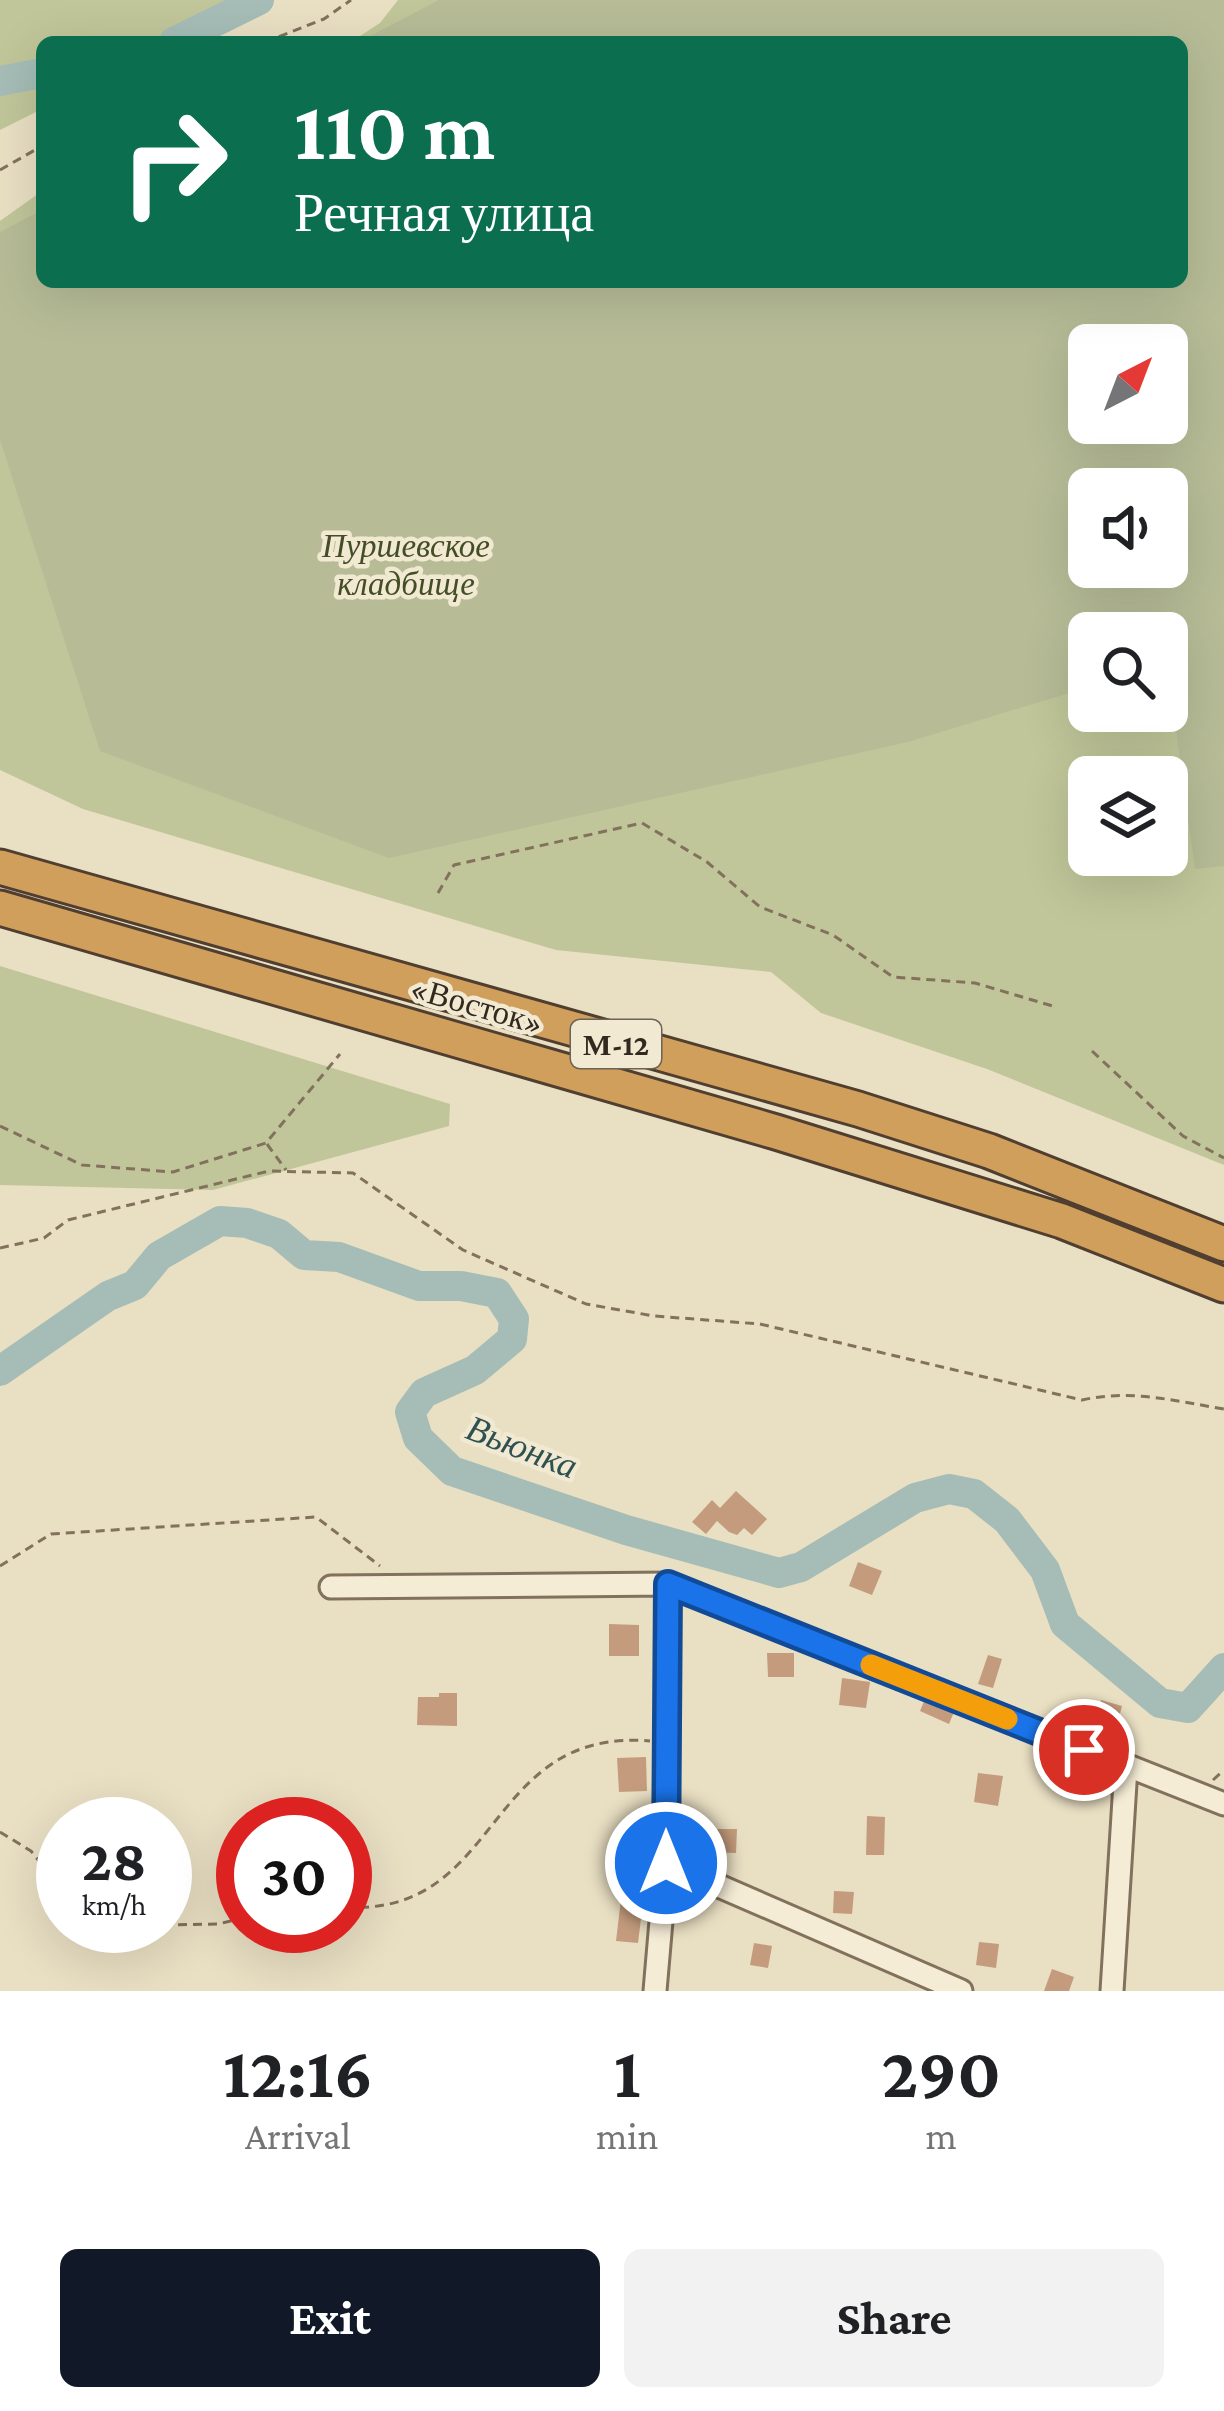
<!DOCTYPE html>
<html lang="en">
<head>
<meta charset="utf-8">
<style>
	:root { --surface:#fff; --page:#f2f2f2; --text:#202124; --muted:#757577; --accent:#111827 }
	body { margin:0; font-family:"Crimson Pro",serif; background:var(--page); color:var(--text); height:100vh; display:flex; flex-direction:column; font-size:45px; white-space:nowrap }
	* { box-sizing:border-box; margin:0 }
	p { font-size:39px; color:var(--muted) }
	.icon { flex:none; width:66px; height:66px; fill:none; stroke:currentColor; stroke-width:2; stroke-linecap:round; stroke-linejoin:round }
	.map { position:relative; height:1991px; overflow:hidden }
	.drawer { display:flex; flex-direction:column; background:var(--surface); flex:1 }
	.drawer>* { flex:none }
	.top-card { position:absolute; left:36px; top:36px; width:1152px; height:252px; border-radius:18px; box-shadow:0 12px 48px #0002; background:#0b6e4f; color:#fff; overflow:hidden }
	.needle { width:78px; rotate:42deg }
	.controls { position:absolute; left:1068px; top:324px; display:grid; gap:24px }
	.controls a { display:grid; place-items:center; width:120px; height:120px; border-radius:18px; background:var(--surface); box-shadow:0 12px 48px #0002; font-size:60px }
	.speed { position:absolute; left:36px; top:1797px; display:flex; gap:24px; font-size:60px; font-weight:700; text-align:center }
	.speed>* { display:grid; place-content:center; width:156px; height:156px; border-radius:50%; background:var(--surface); box-shadow:0 12px 48px #0002; line-height:1 }
	.speed small { font-size:30px; font-weight:400 }
	.speed .limit { border:18px solid #d22; background:#fff; color:#111 }
	.pin { position:absolute; display:grid; place-items:center; width:102px; height:102px; color:#fff; margin:-51px; border:6px solid #fff; border-radius:50%; box-shadow:0 3px 12px #0007 }
	.me { position:absolute; width:132px; margin:-66px; rotate:0deg; stroke-linejoin:round; filter:drop-shadow(0 0 9px #0008) }
	.turn { display:flex; align-items:center; gap:42px; height:252px; padding:0 60px; font-size:54px }
	.turn .icon { width:156px; height:156px; stroke-width:2.5 }
	.turn b { display:block; font-size:84px; line-height:102px }
	.eta { display:flex; justify-content:space-evenly; align-items:center; height:204px; text-align:center }
	.eta b { font-size:72px; font-weight:700; line-height:84px }
	.cta { display:flex; gap:24px; margin-top:auto; padding:24px 60px }
	.cta a { flex:1; height:138px; border-radius:18px; background:var(--accent); color:#fff; font-size:48px; font-weight:700; line-height:138px; text-align:center }
	.cta a+a { background:var(--page); color:var(--text) }
	.map>svg:first-child { display:block }
	.green { fill:#c0c699; fill-rule:evenodd }
	.cemetery { fill:#b7bc97; fill-rule:evenodd }
	.lines { fill:none; stroke-linecap:round; stroke-linejoin:round }
	.river { stroke:#a5bdb6; stroke-width:30 }
	.building { fill:#c49c7d }
	.minor-casing { stroke:#82715c; stroke-width:27 }
	.highway-casing { stroke:#503f30; stroke-width:39 }
	.path { stroke:#82715c; stroke-width:3; stroke-dasharray:9 6; stroke-linecap:butt }
	.minor { stroke:#f5ecd6; stroke-width:21 }
	.highway { stroke:#d19f5c; stroke-width:33 }
	.route-casing { stroke:#114b97; stroke-width:30 }
	.route { stroke:#1a73e8; stroke-width:21 }
	.slow { stroke:#f59e0b; stroke-width:21 }
	.labels { text-anchor:middle; dominant-baseline:central; stroke-width:9; stroke-linejoin:round; paint-order:stroke }
	.shield { fill:#f1e9d2; stroke:#6c6354; stroke-width:3 }
	.shield-label { font-size:30px; font-weight:bold; fill:#33291e }
	.park-label { font-size:33px; font-style:italic; fill:#434e27; stroke:#f1e9d2 }
	.street-label { font-size:33px; fill:#33291e; stroke:#f1e9d2 }
	.water-label { font-size:36px; font-style:italic; fill:#2f5150; stroke:#f1e9d2 }
</style>
</head>
<body>
<div class="map">
<svg width="1224" height="1991" viewBox="0 0 1224 1991">
	<rect width="100%" height="100%" fill="#e9dfc3"/>
	<path class="green" d="M0,0H245L169,42H42V109L0,130Z
		M398,0H1224V1165L987,1069L821,1013L771,972L556,950L83,809L0,770V221L42,191V282H1182V42H351L380,23ZM1089,345H1167V423H1089ZM1089,489H1167V567H1089ZM1089,633H1167V711H1089ZM1089,777H1167V855H1089Z
		M0,966L450,1104L449,1126L213,1190L0,1185Z"/>
	<path class="cemetery" d="M439,0H1224V866L1195,869L1167,664V633H1089V687L908,742L389,858L100,751L0,440V232L42,210V282H1182V42H359ZM1089,345H1167V423H1089ZM1089,489H1167V567H1089Z"/>
	<g class="lines">
		<path class="river" d="M174,42L259,0
			M0,81L42,73
			M0,1371L108,1296L135,1285L159,1256L220,1221L247,1223L279,1234L304,1255L339,1257L419,1286H461L497,1293L514,1319L512,1339L475,1370L424,1393L410,1412L418,1438L452,1471L626,1530L779,1573L801,1567L915,1498L949,1489L974,1494L1007,1520L1045,1570L1065,1624L1160,1703L1188,1708L1224,1668"/>
	</g>
	<path class="building" d="M736,1491L767,1519L752,1535L744,1528L737,1535L729,1532L717,1521L706,1534L692,1522L712,1500L720,1508Z
		M858,1562L882,1571L872,1595L849,1586Z
		M609,1624L639,1625V1656H609Z
		M767,1653H794V1677H768Z
		M988,1655L1002,1659L993,1688L978,1684Z
		M842,1678L870,1682L866,1708L839,1705Z
		M439,1693H457V1726L417,1725L418,1697H439Z
		M925,1699L954,1712L949,1724L920,1711Z
		M1101,1700L1122,1706L1113,1740L1092,1734Z
		M646,1757L647,1791L619,1792L617,1758Z
		M1095,1770L1118,1775L1113,1795L1090,1790Z
		M978,1773L1003,1776L998,1806L974,1802Z
		M867,1816L885,1817L884,1855H866Z
		M707,1829H737L736,1853L706,1852Z
		M623,1883L645,1886L638,1943L616,1941Z
		M834,1891L854,1892L852,1914L833,1913Z
		M979,1942L999,1944L996,1968L976,1965Z
		M754,1943L772,1946L768,1968L750,1965Z
		M1052,1969L1074,1977L1069,1991H1044Z"/>
	<g class="lines">
		<defs>
			<path id="minor" d="M668,1584L1224,1804
				M331,1587L668,1584L666,1863L655,1991
				M666,1863L961,1991
				M1112,1991L1126,1767"/>
			<path id="highway" d="M0,867L858,1109L989,1151L1224,1244
				M0,908L776,1132L1062,1221L1224,1285"/>
		</defs>
		<use href="#minor" class="minor-casing"/>
		<use href="#highway" class="highway-casing"/>
		<path class="path" d="M265,42L324,19L351,0
			M0,170L42,146
			M438,893L454,865L642,823L707,862L760,907L833,935L893,977L975,983L1056,1007
			M1092,1051L1183,1136L1224,1158
			M0,1126L82,1165L173,1172L266,1143L340,1054
			M267,1144L286,1170
			M0,1248L44,1238L68,1220L269,1171L353,1173L463,1250L586,1304L654,1316L760,1324L1082,1400C1131,1389 1175,1401 1224,1409
			M0,1566L51,1534L316,1517L380,1566
			M1213,1780L1224,1770
			M0,1832L31,1851L63,1891
			M345,1907C503,1917 483,1727 650,1741
			M118,1926L218,1924L243,1918"/>
		<use href="#minor" class="minor"/>
		<use href="#highway" class="highway"/>
	</g>
	<g class="lines">
		<defs>
			<path id="route" d="M666,1863L668,1584L1084,1750"/>
		</defs>
		<use href="#route" class="route-casing"/>
		<use href="#route" class="route"/>
		<path class="slow" d="M871,1665L1007,1719"/>
	</g>
	<g class="labels">
		<rect class="shield" x="571" y="1020" width="90" height="48" rx="9"/>
		<g class="shield-label">
			<text x="616" y="1044">М-12</text>
		</g>
		<g class="park-label">
			<text x="406" y="545">Пуршевское<tspan x="406" dy="38">кладбище</tspan></text>
		</g>
		<g class="street-label">
			<text transform="translate(477 1005) rotate(16)">«Восток»</text>
		</g>
		<g class="water-label">
			<text transform="translate(522 1447) rotate(21)">Вьюнка</text>
		</g>
	</g>
</svg>
<div class="controls">
<a><svg class="needle" viewBox="-14 -14 28 28"><path d="M0-13l5 13h-10z" fill="#e53935"/><path d="M0 13l5-13h-10z" fill="#757577"/></svg></a>
<a><svg class="icon" aria-label="sound" viewBox="0 0 24 24"><path d="M4 9h4l5-4v14l-5-4H4zM17 9q2 3 0 6"/></svg></a>
<a><svg class="icon" aria-label="search" viewBox="0 0 24 24"><circle cx="10" cy="10" r="6"/><path d="M15 15l6 6"/></svg></a>
<a><svg class="icon" aria-label="layers" viewBox="0 0 24 24"><path d="M12 4l9 5-9 5-9-5zM3 14l9 5 9-5"/></svg></a>
</div>
<div class="speed"><div>28<small>km/h</small></div><div class="limit">30</div></div>
<div class="pin" style="left:1084px;top:1750px;background:#d93025"><svg class="icon" aria-label="arrive" viewBox="0 0 24 24"><path d="M6 21V4h12l-3 4 3 4H6"/></svg></div>
<svg class="me" style="left:666px;top:1863px" viewBox="-20 -20 40 40"><circle r="17" fill="#1a73e8" stroke="#fff" stroke-width="3"/><path d="M0-11L8 9 0 5-8 9z" fill="#fff"/></svg>
<div class="top-card">
<div class="turn"><svg class="icon" aria-label="right" viewBox="0 0 24 24"><path d="M7 20v-9h11M14 6l5 5-5 5"/></svg><div><b>110 m</b>Речная улица</div></div>
</div>
</div>
<section class="drawer">
<div class="eta">
<div><b>12:16</b><p>Arrival</p></div>
<div><b>1</b><p>min</p></div>
<div><b>290</b><p>m</p></div>
</div>
<div class="cta"><a>Exit</a><a>Share</a></div>
</section>
</body>
</html>
